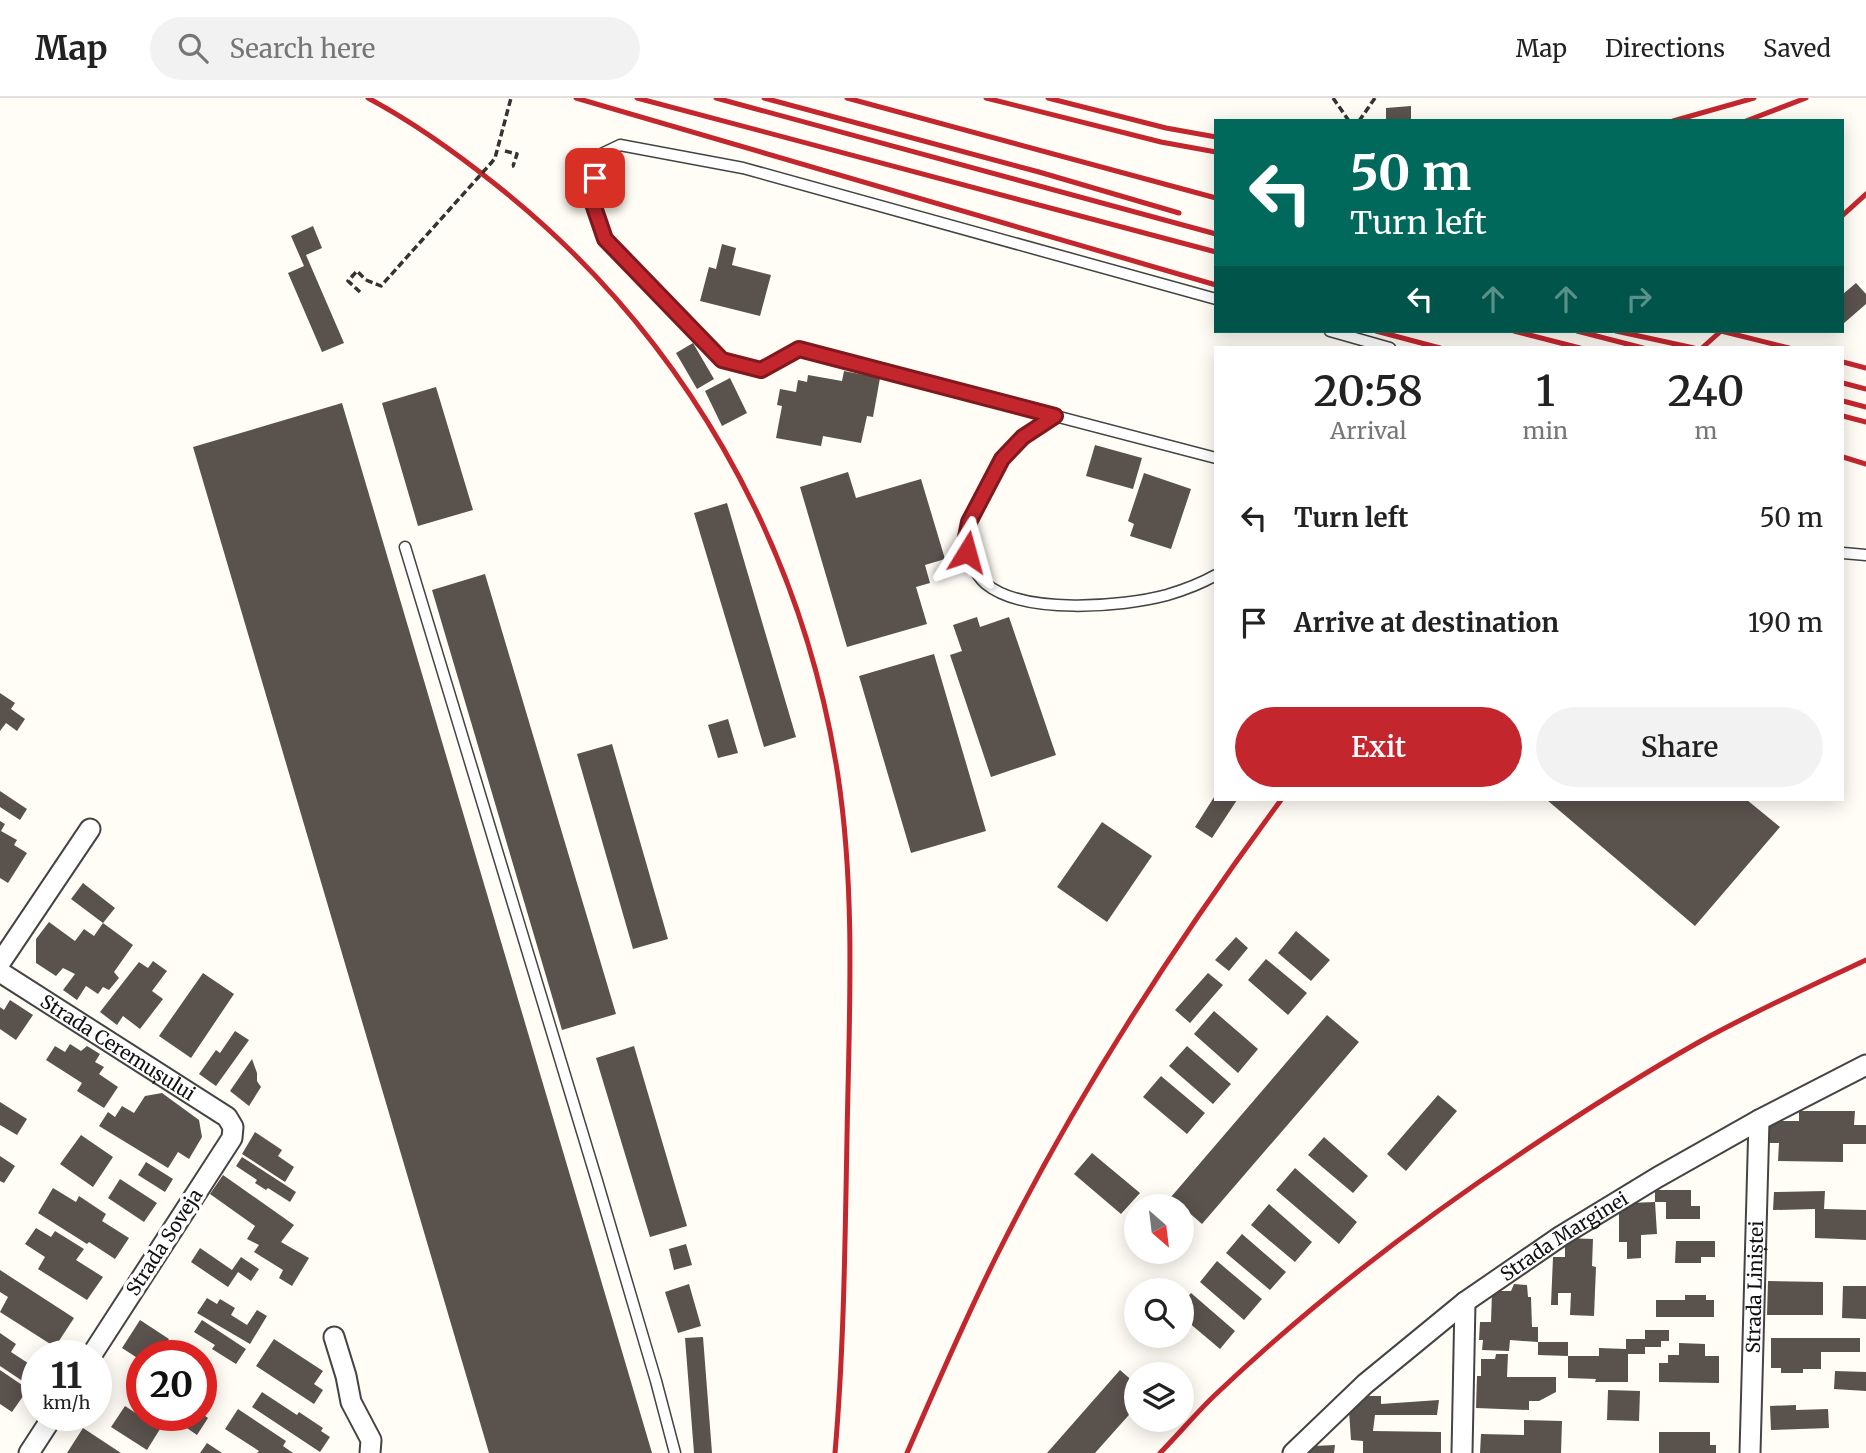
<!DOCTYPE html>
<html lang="en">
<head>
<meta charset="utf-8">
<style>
	:root { --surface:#fff; --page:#f2f2f2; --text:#222; --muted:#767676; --line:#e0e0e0; --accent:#c4262e }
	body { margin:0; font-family:Merriweather,serif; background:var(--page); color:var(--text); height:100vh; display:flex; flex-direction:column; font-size:26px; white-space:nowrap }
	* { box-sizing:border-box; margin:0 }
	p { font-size:23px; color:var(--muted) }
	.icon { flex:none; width:38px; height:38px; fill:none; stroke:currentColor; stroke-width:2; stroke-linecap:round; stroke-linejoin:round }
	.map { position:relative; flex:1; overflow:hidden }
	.details { position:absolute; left:1214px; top:248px; width:630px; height:455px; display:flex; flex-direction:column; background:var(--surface); border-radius:0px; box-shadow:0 4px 18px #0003 }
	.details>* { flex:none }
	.banner { position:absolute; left:1214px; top:21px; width:630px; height:214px; border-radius:0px; box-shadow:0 4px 18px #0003; background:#00695c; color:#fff; overflow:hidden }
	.needle { width:46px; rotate:152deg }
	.fabs { position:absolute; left:1124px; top:1096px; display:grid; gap:14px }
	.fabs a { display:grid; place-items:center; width:70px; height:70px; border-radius:50%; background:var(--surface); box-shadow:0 4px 18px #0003; font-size:35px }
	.speed { position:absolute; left:21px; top:1242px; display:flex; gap:14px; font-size:35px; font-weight:700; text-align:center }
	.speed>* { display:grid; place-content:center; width:91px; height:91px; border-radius:50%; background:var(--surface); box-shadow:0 4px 18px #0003; line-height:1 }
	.speed small { font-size:18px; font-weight:400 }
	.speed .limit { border:10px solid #d22; background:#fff; color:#111 }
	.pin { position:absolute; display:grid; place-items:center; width:60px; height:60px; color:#fff; margin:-30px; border-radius:14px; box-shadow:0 4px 10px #0006 }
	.me { position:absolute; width:77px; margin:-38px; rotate:8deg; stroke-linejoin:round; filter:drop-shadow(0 0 5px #0008) }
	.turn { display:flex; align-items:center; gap:24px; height:147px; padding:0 21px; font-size:32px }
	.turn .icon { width:91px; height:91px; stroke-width:2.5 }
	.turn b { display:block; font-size:49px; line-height:60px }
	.lanes { display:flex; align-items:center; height:66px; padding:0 21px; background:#0003; justify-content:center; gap:35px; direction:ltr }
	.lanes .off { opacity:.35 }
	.eta { display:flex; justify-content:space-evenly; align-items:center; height:119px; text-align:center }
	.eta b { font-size:42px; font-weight:600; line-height:49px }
	.primary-button { display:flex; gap:14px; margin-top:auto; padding:14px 21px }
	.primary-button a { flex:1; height:80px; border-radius:42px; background:var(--accent); color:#fff; font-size:28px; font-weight:600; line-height:80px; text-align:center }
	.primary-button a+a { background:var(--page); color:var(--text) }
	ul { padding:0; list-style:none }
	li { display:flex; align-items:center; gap:21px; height:105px; padding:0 21px }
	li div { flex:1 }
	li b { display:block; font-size:26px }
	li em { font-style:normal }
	header { display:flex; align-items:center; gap:42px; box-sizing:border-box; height:98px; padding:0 35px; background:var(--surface); border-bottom:2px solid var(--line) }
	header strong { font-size:33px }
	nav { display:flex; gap:38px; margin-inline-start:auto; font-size:24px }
	.search { width:490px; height:63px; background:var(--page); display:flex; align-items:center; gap:18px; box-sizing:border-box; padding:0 24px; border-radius:38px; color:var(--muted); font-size:26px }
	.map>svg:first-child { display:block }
	.building { fill:#5a524d }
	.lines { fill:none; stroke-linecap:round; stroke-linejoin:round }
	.service-casing { stroke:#444; stroke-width:13 }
	.minor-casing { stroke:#444; stroke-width:23 }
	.path { stroke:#333; stroke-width:3.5; stroke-dasharray:7 3.5; stroke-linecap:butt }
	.service { stroke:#fff; stroke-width:10 }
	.minor { stroke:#fff; stroke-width:19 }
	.rail { stroke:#c4262e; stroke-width:5 }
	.path-bridge { stroke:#333; stroke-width:3.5; stroke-dasharray:7 3.5; stroke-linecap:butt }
	.route-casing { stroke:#7f191e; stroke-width:18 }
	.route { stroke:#c4262e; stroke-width:12 }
	.labels { text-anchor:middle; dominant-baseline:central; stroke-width:7; stroke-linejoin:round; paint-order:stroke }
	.street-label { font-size:19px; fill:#111; stroke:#fff }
</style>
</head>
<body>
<header>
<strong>Map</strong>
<div class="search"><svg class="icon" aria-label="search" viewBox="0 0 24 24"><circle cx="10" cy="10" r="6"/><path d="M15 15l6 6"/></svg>Search here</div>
<nav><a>Map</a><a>Directions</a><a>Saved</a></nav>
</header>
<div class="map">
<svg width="1866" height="1355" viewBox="0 0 1866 1355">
	<rect width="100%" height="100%" fill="#fffdf5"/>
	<path class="building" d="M1411,8V23H1386V10Z
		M313,128L322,150L306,157L344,245L322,254L288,175L304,168L291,138Z
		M722,146L736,150L732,167L771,177L760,218L700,203L709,169L716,171Z
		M1856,185L1866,196V206L1843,226V196Z
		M693,245L714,281L697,291L676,255Z
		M844,273L880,280L873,319L867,318L861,345L823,338L821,348L776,340L782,308L777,307L780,291L796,294L798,282L807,284L808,277L842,283Z
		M730,280L747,315L722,328L705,293Z
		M436,289L473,412L418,428L382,305Z
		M342,305L652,1355H489L193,349Z
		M1095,347L1142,360L1133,391L1086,378Z
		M848,374L856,400L921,381L945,461L925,467L930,485L916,489L927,526L847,549L800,389Z
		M1144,375L1191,391L1171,451L1130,438L1134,426L1128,423Z
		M727,405L796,639L764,649L694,415Z
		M485,476L616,916L562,932L432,492Z
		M977,519L980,529L1009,519L1056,657L991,679L950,557L962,553L953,527Z
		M934,556L986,733L911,755L859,578Z
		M0,595L15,605L11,611L25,621L17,633L6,625L0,633Z
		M728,621L738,655L718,660L708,627Z
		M612,646L668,841L633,851L577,656Z
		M0,693L27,711L20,722L0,709Z
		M1216,696V702H1237L1212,740L1195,729Z
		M1547,702H1747L1780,729L1695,828Z
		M0,723L5,726L1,733L17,742L14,747L27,755L8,785L0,780Z
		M1102,724L1152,758L1107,824L1057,789Z
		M83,785L115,810L103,825L71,801Z
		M49,824L75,843L84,831L94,838L103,825L133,847L114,874L119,880L109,892L103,889L98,896L86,888L77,902L63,892L75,876L63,870L56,878L36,865V841Z
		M1296,833L1330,862L1311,883L1278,855Z
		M1236,839L1248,850L1229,873L1215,862Z
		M1266,861L1307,895L1288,917L1248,882Z
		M153,863L167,873L152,893L163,901L140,931L123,918L117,927L100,914L139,864L148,870Z
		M203,875L234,896L191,960L159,938Z
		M1208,875L1223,887L1190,925L1175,912Z
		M10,902L33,917L16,942L0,931V909L4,912Z
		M1214,913L1258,951L1238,975L1194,936Z
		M1327,917L1359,944L1202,1126L1171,1099Z
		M235,933L249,942L216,988L199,976L216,952L220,955Z
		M70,946L81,953L87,948L100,956L95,964L104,969L99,976L118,989L104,1010L77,993L82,985L46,962L55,948L65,954Z
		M634,948L687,1128L650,1139L596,960Z
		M1187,948L1231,986L1213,1006L1169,968Z
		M252,961L257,975V983L261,989L249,1008L230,993Z
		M1161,978L1205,1015L1187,1036L1143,999Z
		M162,995L199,1022L202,1039L189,1061L178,1054L168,1070L99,1028L108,1014L115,1019L122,1008L134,1015L145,998Z
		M1438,997L1457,1013L1406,1073L1387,1056Z
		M0,1004L27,1021L17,1037L0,1027Z
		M1799,1013H1855L1854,1027H1866V1046H1843V1064L1778,1063L1779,1045H1764V1023H1799Z
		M255,1034L282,1052L278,1058L294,1069L285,1084L242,1056Z
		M81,1037L113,1059L93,1089L60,1066Z
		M1324,1039L1368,1078L1353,1095L1308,1057Z
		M1092,1055L1140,1095L1121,1116L1074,1076Z
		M0,1058L15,1068L4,1085L0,1083Z
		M242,1059L296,1094L290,1104L268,1090L266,1092L255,1085L257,1082L236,1068Z
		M146,1064L173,1081L165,1094L138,1077Z
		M1295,1070L1357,1124L1339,1146L1276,1092Z
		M223,1077L294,1127L281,1144L309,1160L292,1188L279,1180L283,1172L254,1154L259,1147L247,1141L255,1128L210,1096Z
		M120,1081L157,1105L144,1124L108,1100Z
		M53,1090L76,1104L79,1098L106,1116L102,1123L129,1140L115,1161L89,1144L87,1146L38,1115Z
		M1655,1092H1691V1108H1700V1121H1666V1104H1655Z
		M1825,1093L1824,1111L1866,1112V1142L1815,1140V1111L1773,1112L1774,1094Z
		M1655,1104L1657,1136L1641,1137V1160L1627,1161V1144H1619V1114L1628,1105Z
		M1269,1106L1312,1144L1295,1164L1251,1127Z
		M36,1130L51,1139L55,1133L84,1151L76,1162L103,1179L87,1202L38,1171L45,1159L25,1146Z
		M1242,1136L1286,1174L1270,1192L1226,1155Z
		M1565,1140L1593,1141L1592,1168L1596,1169L1594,1218L1570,1217L1571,1195H1558V1207H1551L1553,1159H1565Z
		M1676,1143H1715V1159H1701V1165H1675Z
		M686,1146L692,1167L674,1172L669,1151Z
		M200,1150L232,1172L241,1159L259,1171L251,1183L238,1174L228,1189L191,1164Z
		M1217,1163L1262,1201L1244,1222L1200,1184Z
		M0,1172L74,1220L55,1249L0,1214L8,1199L0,1194Z
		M1768,1183L1823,1184V1217H1767Z
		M689,1186L701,1228L678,1235L665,1194Z
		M1514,1186L1527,1187L1528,1199H1531L1532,1229H1538V1244H1568V1258L1538,1257V1244L1510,1242L1509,1253L1482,1252L1483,1242H1479L1480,1224H1491L1492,1193H1511Z
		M1843,1188H1866V1221L1842,1220Z
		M1191,1195L1235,1233L1220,1251L1181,1218V1206Z
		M1685,1197H1706V1202H1714V1219H1656V1202H1685Z
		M207,1200L217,1206L220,1201L235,1210L231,1217L247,1227L257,1212L267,1218L250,1246L197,1215Z
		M140,1222L169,1241L159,1255L165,1258H142V1263L122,1250Z
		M202,1222L246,1251L236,1266L212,1251L215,1247L194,1234Z
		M1645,1232H1669V1243H1661V1249H1645V1256H1628V1284H1595L1596,1281L1568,1280V1258H1599V1250L1626,1251V1241H1645Z
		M0,1235L16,1246L11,1254L37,1271V1277L30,1288L0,1268Z
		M703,1239L712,1355H694L685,1240Z
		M1771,1240H1860V1254H1821V1271H1803V1275H1781V1270H1771Z
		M274,1241L323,1273L314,1286L323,1292L314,1306L256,1268Z
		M1679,1245L1705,1246V1258H1719V1285L1659,1284V1265H1668V1257H1679Z
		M1496,1256H1508L1507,1279H1556V1294L1539,1303H1529V1312L1476,1310L1477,1278H1481V1261H1495Z
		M0,1272L28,1291L12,1314L0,1306Z
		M1120,1272L1136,1286V1309L1095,1355H1047Z
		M1835,1273L1866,1274V1293L1834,1291Z
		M201,1282L213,1290L201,1308Z
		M1608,1292L1640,1293L1639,1323L1607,1322Z
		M262,1294L297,1317L299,1314L323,1330L321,1333L330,1339L320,1354L252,1309Z
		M1365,1298H1381V1306L1439,1302L1437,1317H1375L1373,1333L1441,1334V1355H1363V1343L1351,1342L1349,1313Z
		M1796,1307V1312L1828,1311L1829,1330L1771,1332L1770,1308Z
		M125,1308L160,1331L147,1352L111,1329Z
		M238,1311L286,1343L283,1348L293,1355H257L259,1353L225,1331Z
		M201,1315L208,1320L197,1337L171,1319L172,1318H201Z
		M1524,1322L1562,1323L1561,1355H1480L1481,1336L1524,1337Z
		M83,1330L121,1355H67Z
		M1659,1334H1710V1347H1716V1355H1659Z
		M207,1345L222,1355H200Z
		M1335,1347L1334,1355H1306L1313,1348Z"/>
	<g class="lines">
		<defs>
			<path id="service" d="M1216,201L743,70L620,47L597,58L592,103L605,141L722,262L761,273L799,251L1216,360
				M1330,233L1390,250
				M1055,318C1036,330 1015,343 1002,361C992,373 985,390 979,403C974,415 967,426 966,438C965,448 967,455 971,464C974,471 979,480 986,486C1024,517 1122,509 1167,497C1184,492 1200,486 1216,477
				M405,449L597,1083L656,1283L675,1355
				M1843,455L1866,457"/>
			<g id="minor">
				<path d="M0,865L90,731"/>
				<path id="s1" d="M0,874L227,1019L233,1029L232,1040L91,1258"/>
				<path d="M334,1239L346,1278L351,1304L371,1342L370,1355"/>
				<path d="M29,1355L53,1318"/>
				<path id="s2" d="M1293,1355L1365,1286L1465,1204L1561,1138L1658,1079L1759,1022L1866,967"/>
				<path d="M1462,1355L1465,1204"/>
				<path id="s3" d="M1750,1355L1759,1022"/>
			</g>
		</defs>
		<use href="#service" class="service-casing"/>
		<use href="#minor" class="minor-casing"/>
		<path class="path" d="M1333,0L1349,23
			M1359,23L1375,0
			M505,53L517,56L513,68H512
			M360,194L348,183L357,173L366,182"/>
		<use href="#service" class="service"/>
		<use href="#minor" class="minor"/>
		<path class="rail" d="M368,0C413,24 455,54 495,86C681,233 802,444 838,678C856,797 849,920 847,1040C845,1145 844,1250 835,1355
			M576,0L1216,187
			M637,0L1216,154
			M716,0L1216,136
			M764,0L1039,74L1179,115
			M847,0L1216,100
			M986,0L1161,44L1216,54
			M1048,0L1166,30L1216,39
			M1673,23L1754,0
			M1746,23L1806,0
			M1843,117L1866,96
			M1376,233L1440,250
			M1514,233L1580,250
			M1577,233L1643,250
			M1616,233L1694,250
			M1721,233L1789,250
			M1702,250L1721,233
			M1843,264L1866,270
			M1843,285L1866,291
			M1843,303L1866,309
			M1843,318L1866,324
			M1843,359L1866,366
			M907,1355C936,1288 965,1221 997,1157C1077,996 1175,845 1281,702
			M1160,1355C1179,1336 1196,1315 1215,1297C1312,1205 1412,1128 1523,1054C1581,1015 1639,978 1699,944C1753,914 1810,888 1866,862"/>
		<path class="path-bridge" d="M366,182L381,188L492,64L495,60L511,0"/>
	</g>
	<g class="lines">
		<defs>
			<path id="route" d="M595,80L592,103L605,141L722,262L761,272L799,251L1055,318L1023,339L1002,361L969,424L966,439L967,454"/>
		</defs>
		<use href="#route" class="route-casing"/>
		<use href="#route" class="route"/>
	</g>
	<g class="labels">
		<g class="street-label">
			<text stroke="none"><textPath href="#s1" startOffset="140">Strada Ceremușului</textPath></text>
			<text stroke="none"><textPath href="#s2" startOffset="348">Strada Marginei</textPath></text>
			<text transform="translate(164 1144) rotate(-57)">Strada Soveja</text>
			<text stroke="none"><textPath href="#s3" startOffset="166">Strada Liniștei</textPath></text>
		</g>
	</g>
</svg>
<div class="fabs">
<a><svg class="needle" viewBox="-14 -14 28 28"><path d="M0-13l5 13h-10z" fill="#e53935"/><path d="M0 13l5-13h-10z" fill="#767676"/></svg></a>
<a><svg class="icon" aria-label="search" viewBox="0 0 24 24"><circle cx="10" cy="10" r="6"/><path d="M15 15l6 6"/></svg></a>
<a><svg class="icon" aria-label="layers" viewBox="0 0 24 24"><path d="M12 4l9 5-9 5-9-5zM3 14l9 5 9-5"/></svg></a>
</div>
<div class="speed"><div>11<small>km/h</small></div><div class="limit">20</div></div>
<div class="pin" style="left:595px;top:80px;background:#d93025"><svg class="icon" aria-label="arrive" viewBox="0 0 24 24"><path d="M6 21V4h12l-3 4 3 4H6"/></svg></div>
<svg class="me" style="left:967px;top:454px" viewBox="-20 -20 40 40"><path d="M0-17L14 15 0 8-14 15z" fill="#c4262e" stroke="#fff" stroke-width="4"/></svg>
<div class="banner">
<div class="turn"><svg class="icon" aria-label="left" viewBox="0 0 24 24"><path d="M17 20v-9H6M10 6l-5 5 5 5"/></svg><div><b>50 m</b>Turn left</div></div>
<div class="lanes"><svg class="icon" aria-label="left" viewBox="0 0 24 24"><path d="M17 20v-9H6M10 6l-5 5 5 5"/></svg><svg class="icon off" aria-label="ahead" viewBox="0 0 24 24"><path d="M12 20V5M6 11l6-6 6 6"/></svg><svg class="icon off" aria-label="ahead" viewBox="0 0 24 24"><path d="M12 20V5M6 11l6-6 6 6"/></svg><svg class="icon off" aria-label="right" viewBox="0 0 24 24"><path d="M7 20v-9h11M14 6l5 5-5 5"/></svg></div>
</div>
<section class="details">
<div class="eta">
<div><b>20:58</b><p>Arrival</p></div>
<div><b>1</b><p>min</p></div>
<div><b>240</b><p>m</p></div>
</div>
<ul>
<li><svg class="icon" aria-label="left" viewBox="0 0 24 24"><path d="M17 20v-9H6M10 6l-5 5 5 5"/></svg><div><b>Turn left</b></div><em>50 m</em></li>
<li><svg class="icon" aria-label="arrive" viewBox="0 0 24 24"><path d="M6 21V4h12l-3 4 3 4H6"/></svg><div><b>Arrive at destination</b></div><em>190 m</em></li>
</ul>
<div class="primary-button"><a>Exit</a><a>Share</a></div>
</section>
</div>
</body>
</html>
